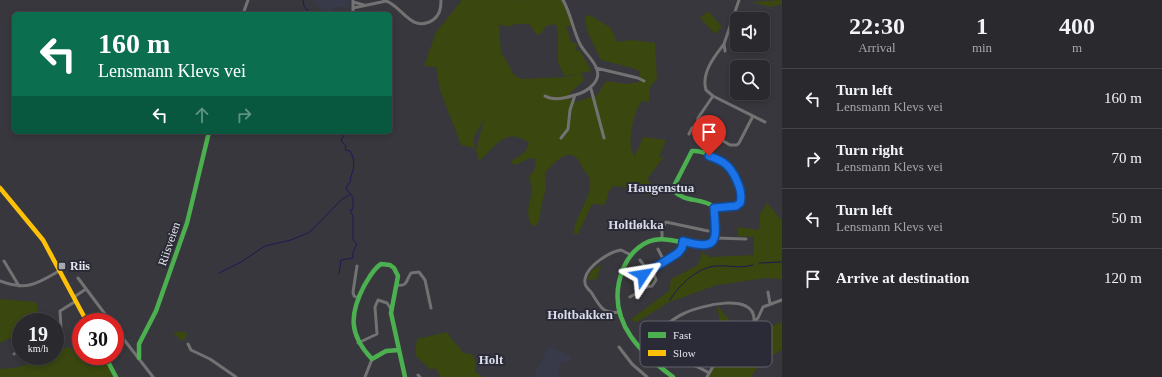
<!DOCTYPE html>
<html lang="en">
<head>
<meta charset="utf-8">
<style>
	:root { --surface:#29292e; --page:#313136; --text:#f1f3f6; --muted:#a5a6aa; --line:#45454a }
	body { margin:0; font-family:"Times New Roman",serif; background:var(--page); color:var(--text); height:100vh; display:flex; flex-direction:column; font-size:15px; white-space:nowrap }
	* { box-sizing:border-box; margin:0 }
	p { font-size:13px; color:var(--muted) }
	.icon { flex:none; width:22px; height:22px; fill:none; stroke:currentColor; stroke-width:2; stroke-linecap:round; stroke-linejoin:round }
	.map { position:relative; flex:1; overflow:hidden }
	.sheet { display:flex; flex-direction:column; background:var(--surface); width:380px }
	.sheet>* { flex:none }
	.guide { position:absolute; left:12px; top:12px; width:380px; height:122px; border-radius:6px; box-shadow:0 2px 6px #0003,0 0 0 1px var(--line); background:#0b6e4f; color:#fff; overflow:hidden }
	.buttons { position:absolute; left:730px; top:12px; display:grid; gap:8px }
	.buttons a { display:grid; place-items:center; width:40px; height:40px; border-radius:6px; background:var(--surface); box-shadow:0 2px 6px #0003,0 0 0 1px var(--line); font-size:20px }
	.speed { position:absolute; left:12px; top:313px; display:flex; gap:8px; font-size:20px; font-weight:700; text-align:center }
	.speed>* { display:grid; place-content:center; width:52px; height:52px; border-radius:50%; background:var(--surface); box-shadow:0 2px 6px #0003,0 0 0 1px var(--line); line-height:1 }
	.speed small { font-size:10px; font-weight:400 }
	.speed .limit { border:6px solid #d22; background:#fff; color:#111 }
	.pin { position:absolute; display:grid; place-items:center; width:34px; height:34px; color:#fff; margin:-41px -17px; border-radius:50% 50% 50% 0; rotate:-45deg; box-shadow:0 0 4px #0007 }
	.pin .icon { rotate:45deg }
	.me { position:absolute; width:44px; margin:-22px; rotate:57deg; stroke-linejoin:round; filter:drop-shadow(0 0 3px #0008) }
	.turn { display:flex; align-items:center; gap:14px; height:84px; padding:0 20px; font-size:18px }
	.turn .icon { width:52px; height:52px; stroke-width:2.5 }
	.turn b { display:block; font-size:28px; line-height:34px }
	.lanes { display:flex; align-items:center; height:38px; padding:0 20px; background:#0003; justify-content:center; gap:20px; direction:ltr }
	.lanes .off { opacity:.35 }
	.eta { display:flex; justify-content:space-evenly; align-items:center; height:68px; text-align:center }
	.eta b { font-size:24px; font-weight:700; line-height:28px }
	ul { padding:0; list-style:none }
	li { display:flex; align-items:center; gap:12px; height:60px; padding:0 20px; border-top:1px solid var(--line) }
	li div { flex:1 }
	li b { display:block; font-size:15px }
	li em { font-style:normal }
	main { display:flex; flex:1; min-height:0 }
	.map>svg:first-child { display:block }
	.built { fill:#383a49 }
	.green { fill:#3a470f; fill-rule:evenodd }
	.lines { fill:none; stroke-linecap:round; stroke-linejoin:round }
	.stream { stroke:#1f1955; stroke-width:1 }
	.street { stroke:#727273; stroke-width:3 }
	.fast { stroke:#4caf50; stroke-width:4.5 }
	.slow { stroke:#ffc107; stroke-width:4.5 }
	.route-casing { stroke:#114b97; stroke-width:10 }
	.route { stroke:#1a73e8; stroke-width:7 }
	.poi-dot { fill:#a7a8af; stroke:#2a2b36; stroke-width:1.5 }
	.labels { text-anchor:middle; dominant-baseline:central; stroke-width:4; stroke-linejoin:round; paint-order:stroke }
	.street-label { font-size:12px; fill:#e4e5ec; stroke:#2a2b36 }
	.poi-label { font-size:12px; font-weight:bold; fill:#e4e5ec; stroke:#2a2b36; text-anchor:start }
	.neighbourhood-label { font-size:13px; font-weight:bold; fill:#dadceb; stroke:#2a2b36 }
	.key { fill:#2a2b36; stroke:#62636d; stroke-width:1 }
	.key-label { font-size:11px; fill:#e4e5ec }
</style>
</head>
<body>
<main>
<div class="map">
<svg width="782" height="377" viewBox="0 0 782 377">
	<rect width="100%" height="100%" fill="#37373d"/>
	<path class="built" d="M313,0H349V7H331L330,14H325Z
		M549,346L572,356L570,361L560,364V367L558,368L560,377H533Z"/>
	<path class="green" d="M462,0H517L523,4L518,0H562L572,25L566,27L572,43H576L578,46L575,48L577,51L580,50L591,71L581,73L584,80L569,94L571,101L575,102L597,95L606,81L627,84L639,82L640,72L635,69L601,60L587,31L585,17L590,15L611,28L617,42L632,40L655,43L657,79L650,87L649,102L642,101C634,110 625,147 635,156L643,137L666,140L659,157H664L647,179L660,194L656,198L637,191H629L626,187L613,186L609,191L605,205L592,204L578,234H574C574,216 592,199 590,180C589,175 584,171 582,167C572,142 556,161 545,173L546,191L543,198L539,220L537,225L532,226C525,213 529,204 532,191C532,187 530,181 529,176L534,171L536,159L530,158L515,165L510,162L525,152L529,143C505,125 495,148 479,161L476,150L484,119L473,139L475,148L461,145L440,90L436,67L424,66L436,32ZM499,24L507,27L515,24H529L537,35L541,34L546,26L554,24L558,27V62L564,76L580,74L566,77L521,79L513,74L508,63L501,53Z
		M782,0V4L770,7L751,2Z
		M708,11L722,27L715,34L700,18Z
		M767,203L782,221V279L765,278L717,285L669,302L639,321L634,322L631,319L669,291L671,279L698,265L702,252L709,257L754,255V237L738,236V227L759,230L760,214Z
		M601,264L597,279L587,280L591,271Z
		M650,272L653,280L651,284L647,285L643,279Z
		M0,299L36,302L40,319L38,322H21V333L0,343Z
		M717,307H719L730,321L720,322Z
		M757,322L770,327L782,322V350L763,360L751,377H709L722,351Z
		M182,331L187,334L186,338L182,341L173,333Z
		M448,332C450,341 459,344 462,352L473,355L476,363L475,372L483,377H441L435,368L431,370L415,355L417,339Z
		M68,347L79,353L89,366L107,364L113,377H0V369L20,367L48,356H55V352Z"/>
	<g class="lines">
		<path class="stream" d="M303,0L304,6L310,14
			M312,14H318
			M759,263L782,262
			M219,273L241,262L265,246L291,240L310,232L341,200L349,195
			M339,274L341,260L353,258V252L357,244L353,240V216L350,210L353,209V198L346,188L351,180L350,179C354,168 356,162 350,151L345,150L346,146L341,140L346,132
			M670,300C679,285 698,267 716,266C729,265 740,269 753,265"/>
		<path class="street" d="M353,0V14
			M353,2L364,5
			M353,8L386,1C402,6 412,34 433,20C440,15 441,8 441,0
			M243,14L248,0
			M724,44C714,57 701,73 706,90L713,96L765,122
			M725,51L724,44L739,0
			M596,68L638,78L644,81
			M591,89L604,138
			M545,96C553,101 566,98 575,95C587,92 603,81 596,67C592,58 584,52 580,44C573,30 571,14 563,0
			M713,96L698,118L697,125L730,145H737L739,143L753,116
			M689,134L692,128L697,125
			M561,138L568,129L570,110L575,95
			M662,238V228L666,222L708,231
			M715,238L746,239
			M658,249L664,261
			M640,260L648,271
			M4,261L19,286
			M357,266L353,292L354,296L358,298
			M652,269L656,280L652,286L646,287L641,283C641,264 679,264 683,241
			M78,278L111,322
			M0,281C26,291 37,284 59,271
			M397,285C408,287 406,280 411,273L419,272L425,280L431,308
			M768,292L770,304
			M74,297L86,289
			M630,297L637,293L641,283
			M619,312C602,315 599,304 591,292C587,288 584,285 585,279C587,266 609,252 621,250L631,255
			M722,327L730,324L737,335
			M115,328L153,377
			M55,332L61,327L60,311L76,301
			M358,343L377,334L375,307L378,300L387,303L391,309
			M707,343L720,352
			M188,344L191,350L210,359L236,377
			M619,347L632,364L647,377
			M14,354L21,350
			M709,373C695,364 666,356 658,340L660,331C667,324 675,317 685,313C699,306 756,291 754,321
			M418,375L420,377
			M365,377L372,359
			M707,377L723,349L758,318L763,307L782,300"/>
		<path class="fast" d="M399,350L386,351L372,359C349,335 349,315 364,286C369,278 373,269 381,264L390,265L394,268L398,276L391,313L405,377
			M105,356L116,377
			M139,358V344L156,311L187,223L209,132
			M673,377C642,354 610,324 619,282C622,269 627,257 638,248C666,224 696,259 715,238L713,206C701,198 684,202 674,191V186L692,151C715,149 751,181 738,205L714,208"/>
		<path class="slow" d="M0,188L43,240L87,322"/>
	</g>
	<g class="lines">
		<defs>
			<path id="route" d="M643,275L678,253L682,248L683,241C721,252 716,238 714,208L736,206L740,203C744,192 734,170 724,163C720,160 714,158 709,156"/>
		</defs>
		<use href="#route" class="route-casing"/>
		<use href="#route" class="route"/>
	</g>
	<rect class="poi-dot" x="58" y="262" width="8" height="8" rx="2"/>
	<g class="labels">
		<g class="street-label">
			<text transform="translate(169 244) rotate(-71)">Riisveien</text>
		</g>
		<g class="poi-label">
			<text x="70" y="266">Riis</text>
		</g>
		<g class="neighbourhood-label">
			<text x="661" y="187">Haugenstua</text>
			<text x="636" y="224">Holtløkka</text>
			<text x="580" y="314">Holtbakken</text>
			<text x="491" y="359">Holt</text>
		</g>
	</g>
	<rect x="640" y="321" width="132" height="46" rx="6" class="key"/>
	<rect x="648" y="332" width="18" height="6" fill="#4caf50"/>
	<rect x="648" y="350" width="18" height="6" fill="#ffc107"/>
	<g class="key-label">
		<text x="673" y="339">Fast</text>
		<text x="673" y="357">Slow</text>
	</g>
</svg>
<div class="buttons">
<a><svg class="icon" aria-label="sound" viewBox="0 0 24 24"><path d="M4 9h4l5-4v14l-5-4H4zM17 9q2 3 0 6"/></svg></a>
<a><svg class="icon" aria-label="search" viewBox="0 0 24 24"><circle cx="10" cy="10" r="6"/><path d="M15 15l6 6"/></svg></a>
</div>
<div class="speed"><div>19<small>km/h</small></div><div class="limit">30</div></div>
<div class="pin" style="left:709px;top:156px;background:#d93025"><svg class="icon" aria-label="arrive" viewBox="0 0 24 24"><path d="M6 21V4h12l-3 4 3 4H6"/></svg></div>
<svg class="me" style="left:643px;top:275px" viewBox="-20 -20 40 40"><path d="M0-17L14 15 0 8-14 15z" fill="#1a73e8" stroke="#fff" stroke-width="4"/></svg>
<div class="guide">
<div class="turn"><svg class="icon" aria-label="left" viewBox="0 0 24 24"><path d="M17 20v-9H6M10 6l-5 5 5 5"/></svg><div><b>160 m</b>Lensmann Klevs vei</div></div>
<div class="lanes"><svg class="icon" aria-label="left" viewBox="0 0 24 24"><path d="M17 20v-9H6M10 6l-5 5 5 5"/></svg><svg class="icon off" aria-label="ahead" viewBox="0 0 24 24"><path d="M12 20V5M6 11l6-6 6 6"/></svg><svg class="icon off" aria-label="right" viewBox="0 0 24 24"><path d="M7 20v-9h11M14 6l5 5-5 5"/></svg></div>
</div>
</div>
<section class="sheet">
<div class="eta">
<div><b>22:30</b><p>Arrival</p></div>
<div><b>1</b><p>min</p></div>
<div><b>400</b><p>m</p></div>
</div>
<ul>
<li><svg class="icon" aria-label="left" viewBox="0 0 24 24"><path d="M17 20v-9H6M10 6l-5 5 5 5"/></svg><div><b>Turn left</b><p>Lensmann Klevs vei</p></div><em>160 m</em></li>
<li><svg class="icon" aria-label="right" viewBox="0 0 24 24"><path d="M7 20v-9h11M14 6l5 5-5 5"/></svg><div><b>Turn right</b><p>Lensmann Klevs vei</p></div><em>70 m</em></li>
<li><svg class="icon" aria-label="left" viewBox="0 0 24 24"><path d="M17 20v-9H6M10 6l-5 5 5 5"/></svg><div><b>Turn left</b><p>Lensmann Klevs vei</p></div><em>50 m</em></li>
<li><svg class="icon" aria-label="arrive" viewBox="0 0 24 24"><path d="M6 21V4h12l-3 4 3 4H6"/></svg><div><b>Arrive at destination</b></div><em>120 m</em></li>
</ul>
</section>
</main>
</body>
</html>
